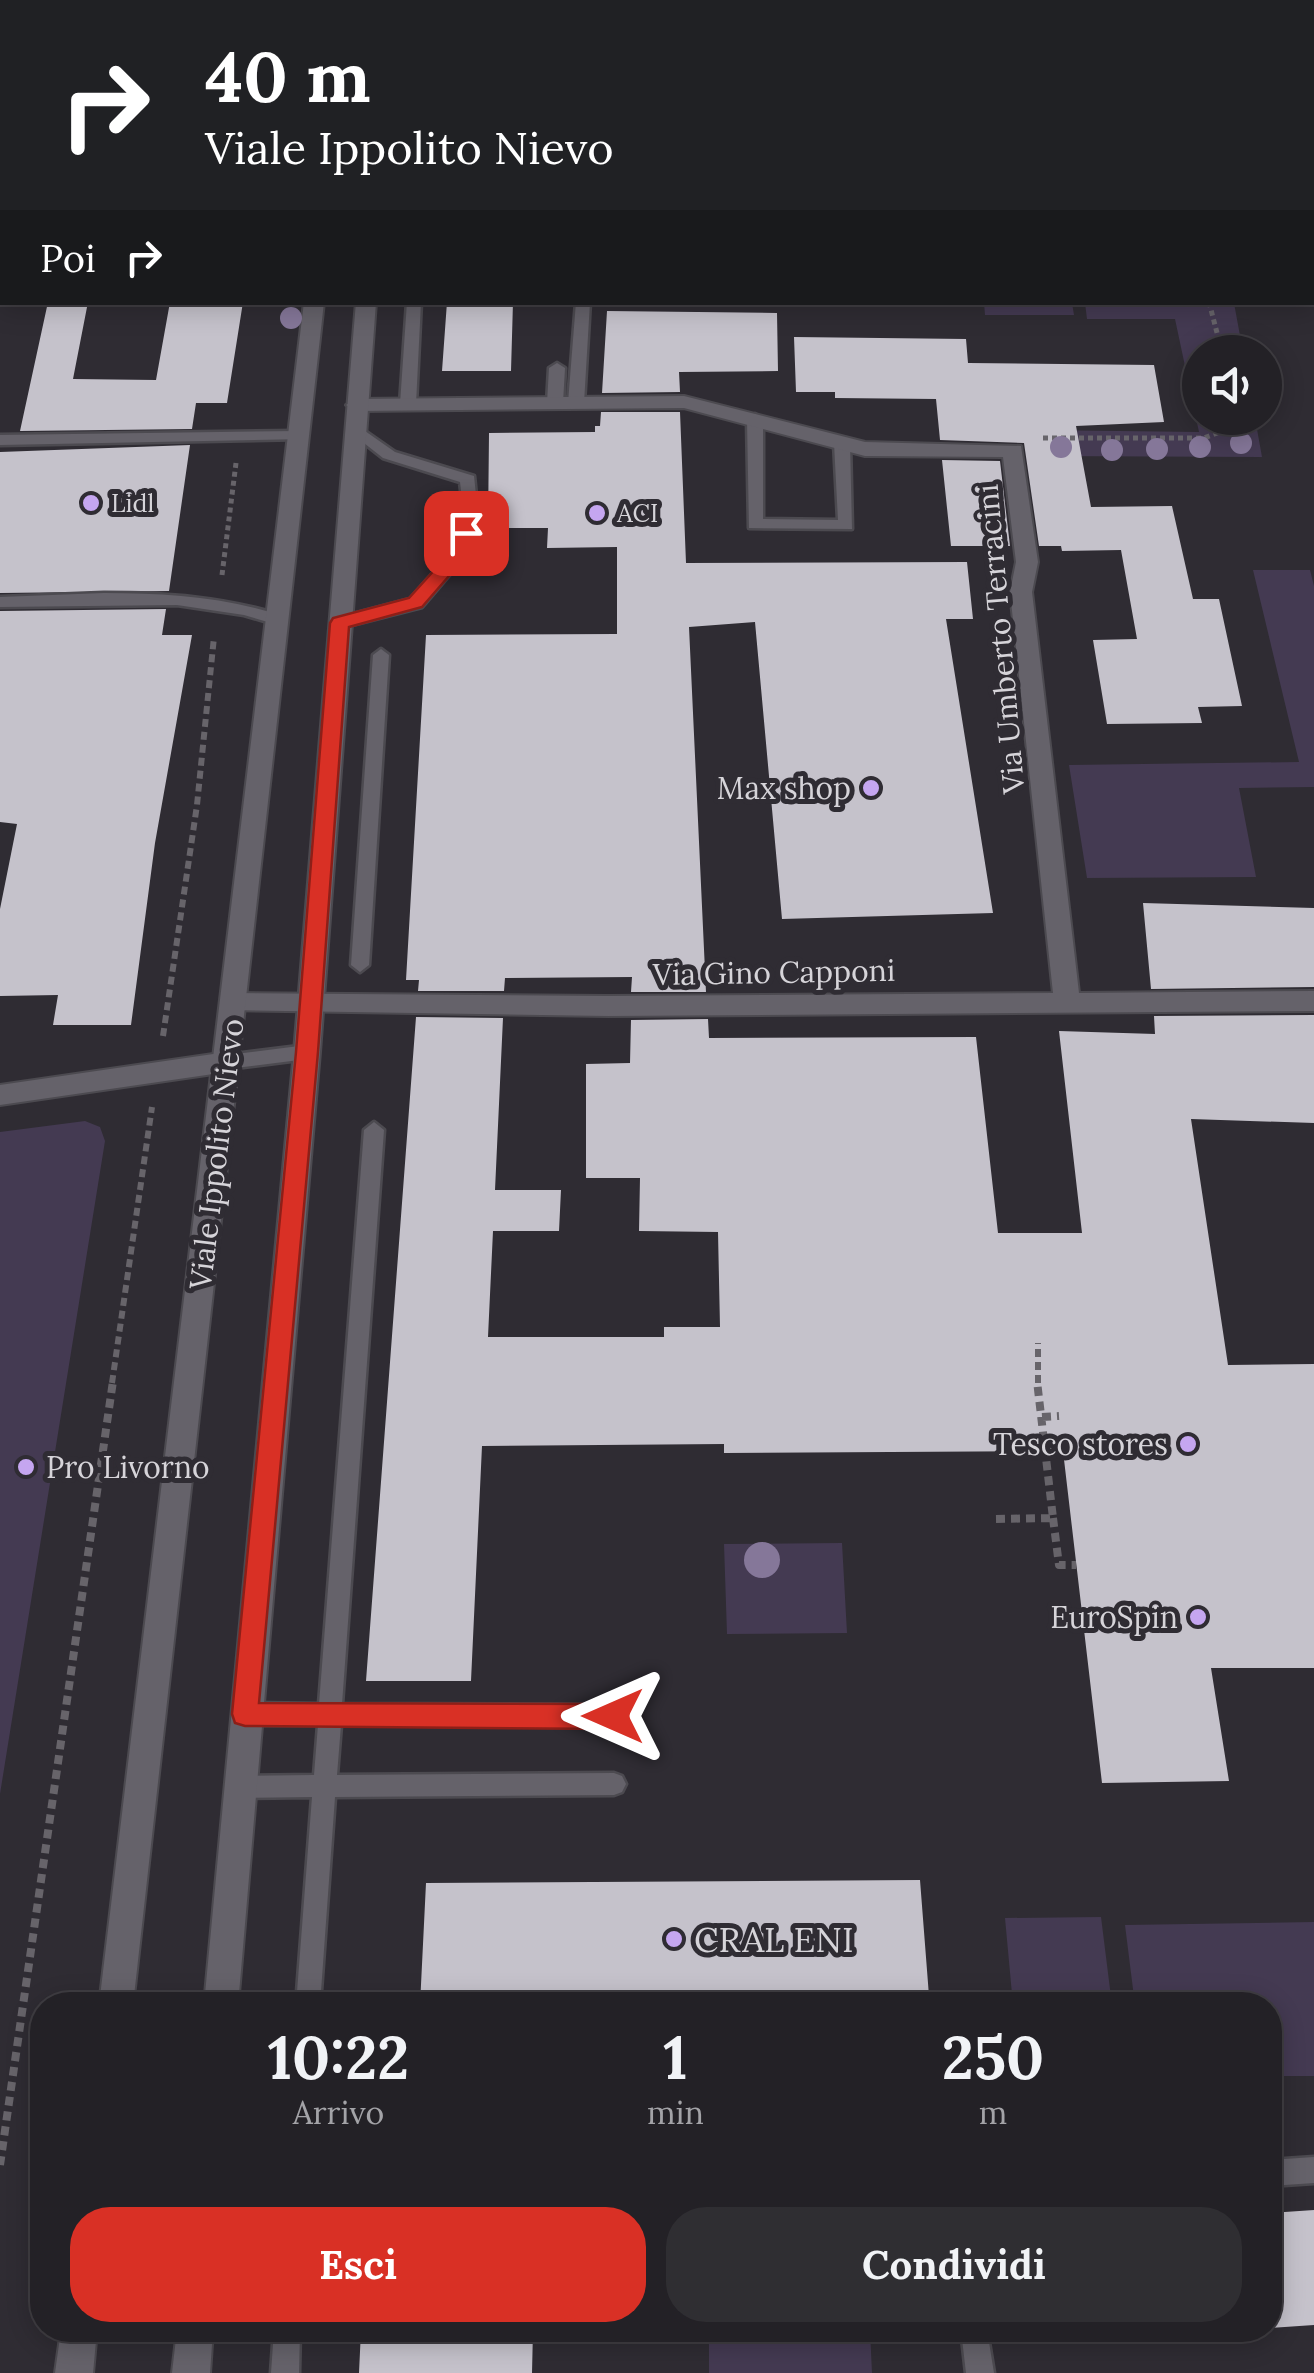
<!DOCTYPE html>
<html lang="it">
<head>
<meta charset="utf-8">
<style>
	:root { --surface:#232126; --page:#2f2e32; --text:#f1f3f6; --muted:#a3a3a7; --line:#403e43; --accent:#d93025 }
	body { margin:0; font-family:Lora,serif; background:var(--page); color:var(--text); height:100vh; display:flex; flex-direction:column; font-size:38px; white-space:nowrap }
	* { box-sizing:border-box; margin:0 }
	p { font-size:32px; color:var(--muted) }
	.icon { flex:none; width:55px; height:55px; fill:none; stroke:currentColor; stroke-width:2; stroke-linecap:round; stroke-linejoin:round }
	.map { position:relative; flex:1; overflow:hidden }
	.panel { position:absolute; left:30px; top:1992px; width:1252px; height:350px; display:flex; flex-direction:column; background:var(--surface); border-radius:40px; box-shadow:0 5px 25px #0003,0 0 0 2px var(--line) }
	.panel>* { flex:none }
	.hud { position:absolute; left:0px; top:0px; width:1315px; height:305px; box-shadow:0 5px 25px #0003,0 0 0 2px var(--line); background:#202124; color:#fff; overflow:hidden }
	.buttons { position:absolute; left:1182px; top:335px; display:grid; gap:20px }
	.buttons a { display:grid; place-items:center; width:100px; height:100px; border-radius:50%; background:var(--surface); box-shadow:0 5px 25px #0003,0 0 0 2px var(--line); font-size:50px }
	.pin { position:absolute; display:grid; place-items:center; width:85px; height:85px; color:#fff; margin:-42px; border-radius:20px; box-shadow:0 5px 15px #0006 }
	.me { position:absolute; width:110px; margin:-55px; rotate:270deg; stroke-linejoin:round; filter:drop-shadow(0 0 8px #0008) }
	.turn { display:flex; align-items:center; gap:35px; height:210px; padding:0 40px; font-size:45px }
	.turn .icon { width:130px; height:130px; stroke-width:2.5 }
	.turn b { display:block; font-size:70px; line-height:85px }
	.then { display:flex; align-items:center; height:95px; padding:0 40px; background:#0003; gap:20px; font-size:38px }
	.eta { display:flex; justify-content:space-evenly; align-items:center; height:170px; text-align:center }
	.eta b { font-size:60px; font-weight:800; line-height:70px }
	.cta { display:flex; gap:20px; margin-top:auto; padding:20px 40px }
	.cta a { flex:1; height:115px; border-radius:40px; background:var(--accent); color:#fff; font-size:40px; font-weight:800; line-height:115px; text-align:center }
	.cta a+a { background:var(--page); color:var(--text) }
	.map>svg:first-child { display:block }
	.green { fill:#443a52 }
	.building { fill:#c5c2cb }
	.lines { fill:none; stroke-linecap:round; stroke-linejoin:round }
	.service-casing { stroke:#4c4a50; stroke-width:5 }
	.minor-casing { stroke:#4c4a50; stroke-width:4 }
	.secondary-casing { stroke:#4c4a50; stroke-width:4 }
	.path-far2 { stroke:#67646a; stroke-width:5; stroke-dasharray:5 4; stroke-linecap:butt }
	.path-far1 { stroke:#67646a; stroke-width:6; stroke-dasharray:8 5; stroke-linecap:butt }
	.path { stroke:#67646a; stroke-width:8; stroke-dasharray:9 6; stroke-linecap:butt }
	.service { fill:#65626a; fill-rule:evenodd }
	.minor { fill:#65626a; fill-rule:evenodd }
	.secondary { fill:#65626a; fill-rule:evenodd }
	.tree { fill:#857799 }
	.route { fill:#d93025; stroke:#8d1f18; stroke-width:2.5 }
	.poi-dot { fill:#c5a6f0; stroke:#2f2c33; stroke-width:4 }
	.labels { text-anchor:middle; dominant-baseline:central; stroke-width:10; stroke-linejoin:round; paint-order:stroke }
	.far-poi-label { font-size:25px; fill:#d6d4d9; stroke:#2f2c33; text-anchor:start }
	.street-label { font-size:30px; fill:#d6d4d9; stroke:#2f2c33 }
	.poi-label { font-size:30px; fill:#d6d4d9; stroke:#2f2c33; text-anchor:end }
	.near-poi-label { font-size:35px; fill:#d6d4d9; stroke:#2f2c33; text-anchor:start }
</style>
</head>
<body>
<div class="map">
<svg width="1314" height="2373" viewBox="0 0 1314 2373">
	<rect width="100%" height="100%" fill="#2f2c33"/>
	<path class="green" d="M419,0H1305L1306,2H419Z
		M984,303H1072L1074,315H985Z
		M1085,303H1234L1243,352H1200V418H1255L1262,457L1041,456L1038,430L1199,432L1175,319H1087Z
		M1253,570H1310L1314,586V787L1239,788L1256,877L1087,878L1069,765L1299,762Z
		M85,1121L100,1127L105,1141L0,1794V1132Z
		M842,1543L847,1633L727,1634L724,1544Z
		M1101,1917L1112,2005H1013L1005,1918Z
		M1314,1922V2076H1270V2005H1135L1125,1925Z
		M709,2330H870L872,2373H709Z"/>
	<path class="building" d="M48,302H88L73,379L156,380L170,302H243L227,403H196L192,429L20,431Z
		M447,302H513L511,371H442Z
		M607,311L777,313L778,371L679,372L680,392L602,393Z
		M794,337L966,339L968,363L1154,365L1164,422L1076,426L1091,507L1172,506L1193,599H1219L1242,706L1198,707L1202,723L1107,724L1093,640L1137,639L1121,550L1062,551L1061,546H1039L1024,443L940,440L936,399L835,398V392H796Z
		M601,412H680L686,563L967,562L973,619H946L993,913L782,919L755,622L689,627L706,992H631L632,977L505,978L504,991H418L419,980H406L426,635L617,634V547L547,548L548,528H488L489,433L595,432V426H600Z
		M190,445L169,591L0,593V452Z
		M942,460L1000,461L1010,546H951Z
		M166,609L162,635H192L155,843L131,1025H53L58,995L0,996V909L17,824L0,822V611Z
		M1143,903L1314,908V987L1151,989Z
		M1314,1015V1123L1191,1119L1228,1365L1314,1364V1668H1211L1229,1781L1102,1783L1063,1451L724,1453V1444L482,1446L471,1681H366L416,1017L503,1018L495,1190H561L559,1231H493L488,1337H664V1327H720L718,1232L639,1231L640,1178H586V1064L630,1063L631,1020L708,1019L709,1038L976,1037L998,1233H1082L1059,1031L1155,1034L1154,1016Z
		M920,1880L929,1996L539,1999V2005H420L426,1883Z
		M1314,2210V2325L1270,2328V2213Z
		M361,2330H533L532,2373H359Z"/>
	<g class="lines">
		<defs>
			<path id="service" d="M0,210H2V219H0Z
				M407,302H421L416,404L408,409L400,404Z
				M576,302H590L584,403L576,408L568,403Z
				M557,363L565,368L563,403L555,408L547,403L549,368Z
				M755,414L763,419V519L838,520L834,443L842,438L850,443L852,529L749,528L747,419Z
				M355,424L395,452L474,476L476,495L468,500L462,499L460,482L383,458L350,432V426Z
				M298,431L303,433V439L0,445V435Z
				M466,528L474,533V546L422,607L340,628L334,627V619L410,599L458,545V533Z
				M104,593C167,593 224,597 284,616L286,620L278,625L244,615L177,605L0,607V597Z
				M381,649L389,655L369,965L360,972L351,965L373,655Z
				M307,1045L317,1052L307,1059L227,1069L217,1062L227,1055Z
				M374,1122L384,1130L342,1704L613,1705L621,1709L625,1716L621,1723L613,1727L341,1725L337,1775L614,1773L622,1776L626,1784L622,1792L614,1795L335,1797L320,2005H296L312,1797L239,1798L231,1795L227,1787L231,1779L239,1776L314,1775L318,1725H245L237,1721L233,1714L237,1707L245,1703L319,1704L364,1130Z
				M1314,2157V2183L1270,2186V2160Z
				M274,2330H300L299,2373H271Z
				M961,2330H987L994,2373H966Z"/>
			<path id="minor" d="M0,155L2,156V169L0,168Z
				M684,396L865,442L1021,446L1038,562L1032,592L1079,993L1314,991V1011L608,1016L225,1010L221,1003L225,996L234,993L608,996L1053,993L1010,592L1016,562L1003,457L865,456L684,408L357,411L346,405L357,399Z
				M227,1052L236,1055L240,1062L236,1069L227,1072L0,1105V1085Z"/>
			<path id="secondary" d="M338,0H356V2H338Z
				M381,0H399V2H381Z
				M304,302H324L133,2005H99Z
				M356,302H376L320,1052L238,2005H204L294,1052Z
				M61,2330H97L93,2373H55Z
				M177,2330H213L210,2373H172Z"/>
		</defs>
		<use href="#service" class="service-casing"/>
		<use href="#minor" class="minor-casing"/>
		<use href="#secondary" class="secondary-casing"/>
		<path class="path-far2" d="M1033,2L1058,0
			M1209,302L1222,352
			M1043,438H1204L1228,429L1231,418
			M222,575L236,463"/>
		<path class="path-far1" d="M163,1036L197,805L214,637
			M112,1383L152,1107
			M1038,1383V1343"/>
		<path class="path" d="M1042,1417L1059,1416
			M1053,1518L1059,1565H1076
			M996,1519L1053,1518L1037,1381
			M0,2165L113,1381"/>
		<use href="#service" class="service"/>
		<use href="#minor" class="minor"/>
		<use href="#secondary" class="secondary"/>
	</g>
	<g class="tree">
		<circle cx="291" cy="318" r="11"/>
		<circle cx="1241" cy="443" r="11"/>
		<circle cx="1061" cy="447" r="11"/>
		<circle cx="1200" cy="447" r="11"/>
		<circle cx="1157" cy="449" r="11"/>
		<circle cx="1112" cy="450" r="11"/>
		<circle cx="762" cy="1560" r="18"/>
	</g>
	<path class="route" d="M466,527L475,533V546L422,607L349,627L318,1052L259,1703L613,1704L622,1708L626,1716L622,1725L613,1729L245,1726L235,1723L232,1714L296,1052L330,623L333,618L409,598L457,545L460,529Z"/>
	<g class="poi-dot">
		<circle cx="91" cy="503" r="10"/>
		<circle cx="597" cy="513" r="10"/>
		<circle cx="871" cy="788" r="10"/>
		<circle cx="1188" cy="1444" r="10"/>
		<circle cx="26" cy="1467" r="10"/>
		<circle cx="1198" cy="1617" r="10"/>
		<circle cx="674" cy="1939" r="10"/>
	</g>
	<g class="labels">
		<g class="far-poi-label">
			<text x="111" y="503">Lidl</text>
			<text x="617" y="513">ACI</text>
		</g>
		<g class="street-label">
			<text transform="translate(1000 639) rotate(-95)">Via Umberto Terracini</text>
			<text transform="translate(774 972) rotate(-1)">Via Gino Capponi</text>
			<text transform="translate(216 1154) rotate(-83)">Viale Ippolito Nievo</text>
		</g>
		<g class="poi-label">
			<text x="851" y="788">Max shop</text>
			<text x="1168" y="1444">Tesco stores</text>
			<text x="46" y="1467" text-anchor="start">Pro Livorno</text>
			<text x="1178" y="1617">EuroSpin</text>
		</g>
		<g class="near-poi-label">
			<text x="694" y="1939">CRAL ENI</text>
		</g>
	</g>
</svg>
<div class="buttons">
<a><svg class="icon" aria-label="sound" viewBox="0 0 24 24"><path d="M4 9h4l5-4v14l-5-4H4zM17 9q2 3 0 6"/></svg></a>
</div>
<div class="pin" style="left:466px;top:533px;background:#d93025"><svg class="icon" aria-label="arrive" viewBox="0 0 24 24"><path d="M6 21V4h12l-3 4 3 4H6"/></svg></div>
<svg class="me" style="left:613px;top:1716px" viewBox="-20 -20 40 40"><path d="M0-17L14 15 0 8-14 15z" fill="#d93025" stroke="#fff" stroke-width="4"/></svg>
<div class="hud">
<div class="turn"><svg class="icon" aria-label="right" viewBox="0 0 24 24"><path d="M7 20v-9h11M14 6l5 5-5 5"/></svg><div><b>40 m</b>Viale Ippolito Nievo</div></div>
<div class="then">Poi<svg class="icon" aria-label="right" viewBox="0 0 24 24"><path d="M7 20v-9h11M14 6l5 5-5 5"/></svg></div>
</div>
<section class="panel">
<div class="eta">
<div><b>10:22</b><p>Arrivo</p></div>
<div><b>1</b><p>min</p></div>
<div><b>250</b><p>m</p></div>
</div>
<div class="cta"><a>Esci</a><a>Condividi</a></div>
</section>
</div>
</body>
</html>
